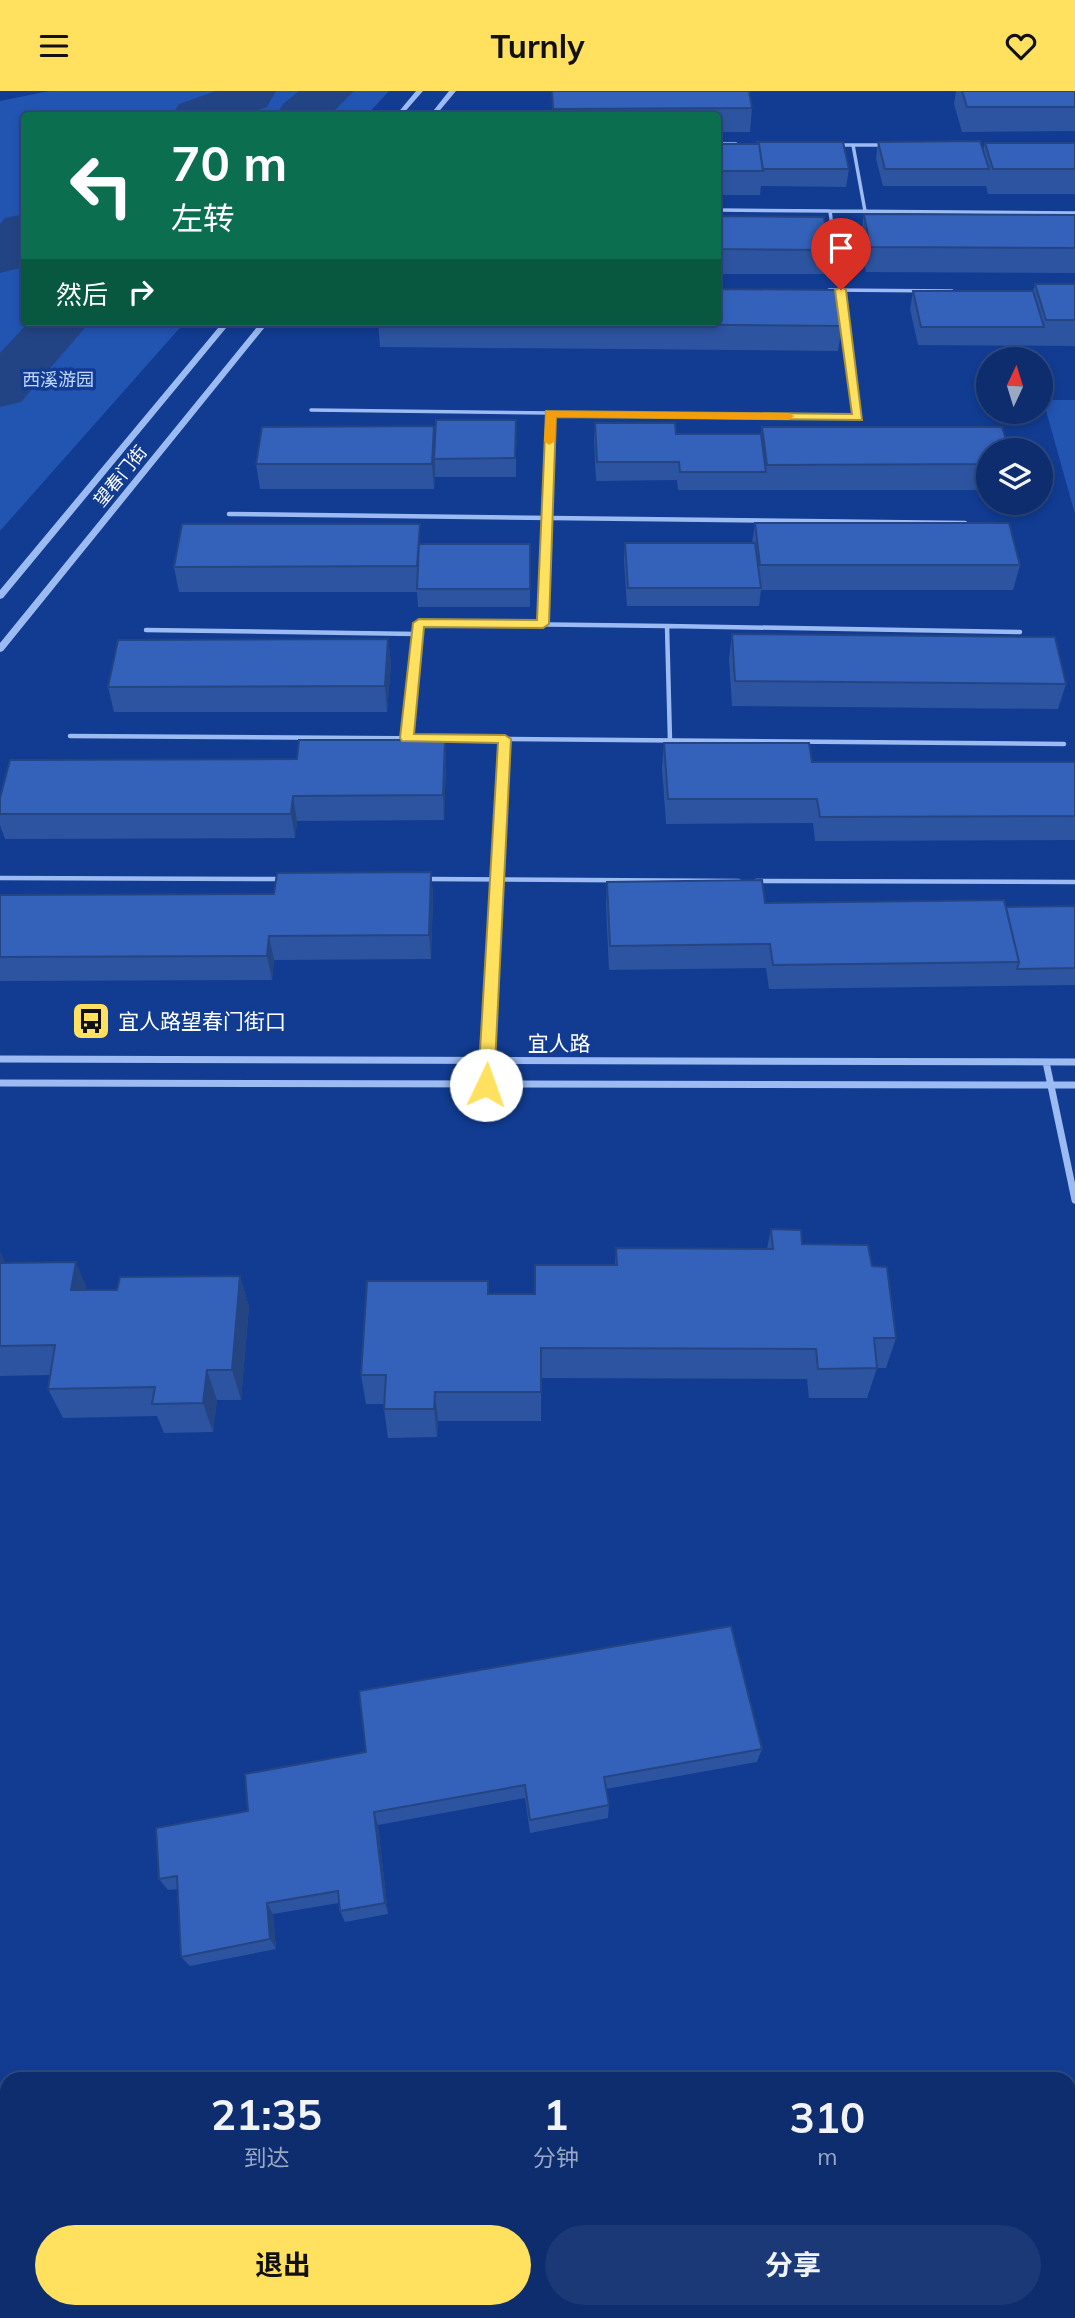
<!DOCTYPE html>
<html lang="zh">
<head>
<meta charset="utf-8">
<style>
	:root { --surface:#0d2d6e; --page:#1b3976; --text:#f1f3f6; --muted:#9aa8c2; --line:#2d4981; --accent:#ffe15f }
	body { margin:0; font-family:Mulish,"Noto Sans SC",sans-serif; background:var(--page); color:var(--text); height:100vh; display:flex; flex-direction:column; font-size:26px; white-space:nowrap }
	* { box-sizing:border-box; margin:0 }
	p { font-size:23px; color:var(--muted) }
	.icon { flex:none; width:38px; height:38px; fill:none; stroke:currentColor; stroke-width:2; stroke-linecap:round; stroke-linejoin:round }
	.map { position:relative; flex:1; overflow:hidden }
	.details { position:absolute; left:0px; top:1981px; width:1076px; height:247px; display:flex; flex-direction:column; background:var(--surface); border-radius:21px 21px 0 0; box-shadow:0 4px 10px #0003,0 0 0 2px var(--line) }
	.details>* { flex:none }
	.banner { position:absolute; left:21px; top:21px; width:700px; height:214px; border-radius:7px; box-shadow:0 4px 10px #0003,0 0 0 2px var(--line); background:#0b6e4f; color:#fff; overflow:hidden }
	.needle { width:46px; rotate:4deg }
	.tools { position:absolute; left:976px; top:256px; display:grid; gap:14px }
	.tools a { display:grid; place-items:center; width:77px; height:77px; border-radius:50%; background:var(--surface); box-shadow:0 4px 10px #0003,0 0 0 2px var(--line); font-size:35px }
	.pin { position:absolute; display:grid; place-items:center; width:60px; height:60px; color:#fff; margin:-72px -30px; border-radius:50% 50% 50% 0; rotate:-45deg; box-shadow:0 0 7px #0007 }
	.pin .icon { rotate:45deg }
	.me { position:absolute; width:77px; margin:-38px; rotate:3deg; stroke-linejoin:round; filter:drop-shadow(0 0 5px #0008) }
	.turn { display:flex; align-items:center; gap:24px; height:147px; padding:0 35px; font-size:32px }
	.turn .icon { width:91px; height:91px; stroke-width:2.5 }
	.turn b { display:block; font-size:49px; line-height:60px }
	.then { display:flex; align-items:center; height:66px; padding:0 35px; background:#0003; gap:14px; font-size:26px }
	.eta { display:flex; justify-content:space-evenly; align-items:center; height:119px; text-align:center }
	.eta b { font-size:42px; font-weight:700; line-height:49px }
	.action { display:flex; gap:14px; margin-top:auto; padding:14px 35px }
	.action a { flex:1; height:80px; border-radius:42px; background:var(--accent); color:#111; font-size:28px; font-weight:700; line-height:80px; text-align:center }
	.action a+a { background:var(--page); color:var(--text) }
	header { display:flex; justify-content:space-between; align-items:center; height:91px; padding:0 35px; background:var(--accent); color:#111; font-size:32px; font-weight:700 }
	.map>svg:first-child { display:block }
	.green { fill:#2254b2 }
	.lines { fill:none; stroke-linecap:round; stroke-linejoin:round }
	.river { fill:#234484; fill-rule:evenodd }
	.service-far2 { stroke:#9dbbf3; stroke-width:3.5 }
	.service-far1 { stroke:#9dbbf3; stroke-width:4.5 }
	.service { stroke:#9dbbf3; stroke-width:5 }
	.minor { stroke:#9dbbf3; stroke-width:7 }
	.tertiary { fill:#9dbbf3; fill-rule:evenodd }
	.wall { fill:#2d54a0 }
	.shaded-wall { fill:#244582 }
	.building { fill:#3462ba; stroke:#244582; stroke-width:2 }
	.route { fill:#ffe15f; stroke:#a6923e; stroke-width:2 }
	.slow { fill:#f59e0b }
	.labels { text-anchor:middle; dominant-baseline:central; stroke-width:7; stroke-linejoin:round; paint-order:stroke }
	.far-park-label { font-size:18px; fill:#c4d9fd; stroke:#113c92 }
	.far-street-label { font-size:18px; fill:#fff; stroke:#113c92 }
	.poi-label { font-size:21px; fill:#fff; stroke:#113c92; text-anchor:start }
	.street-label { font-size:21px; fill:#fff; stroke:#113c92 }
</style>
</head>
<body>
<header><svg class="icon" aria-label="menu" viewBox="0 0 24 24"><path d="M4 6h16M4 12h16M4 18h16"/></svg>Turnly<svg class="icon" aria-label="heart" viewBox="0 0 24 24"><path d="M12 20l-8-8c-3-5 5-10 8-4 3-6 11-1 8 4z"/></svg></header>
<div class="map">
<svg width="1075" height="2227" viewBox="0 0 1075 2227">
	<rect width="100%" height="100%" fill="#113c92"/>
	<path class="green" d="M49,0H389L367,24H24V231H185L0,440V10Z
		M1043,309H1075V423Z"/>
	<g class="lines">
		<path class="river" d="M216,0H276L267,16L242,24H172L179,13Z
			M299,0H354L330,24H276L283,13Z
			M24,123V171L20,177L0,182V133L5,127Z
			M29,231H90L21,311L0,316V262Z"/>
		<path class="service-far2" d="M718,53H736
			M837,54H883
			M853,54L865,120
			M830,120L1075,122
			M829,199L952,200
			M311,319L550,322L548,376
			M550,322L858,326L830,120L718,119"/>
		<path class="service-far1" d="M229,423L965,432
			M543,533L548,374
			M667,535L1020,541
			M146,539L417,543
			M70,645L505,648L494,852
			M407,647L419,532L667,535L670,650
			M505,648L1064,653
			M0,787L280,788
			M427,788L739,790
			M756,790L1075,791"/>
		<path class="service" d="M486,994L494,850"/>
		<path class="minor" d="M0,968L1075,971
			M1046,971L1075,1109
			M0,992L1075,994"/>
		<path class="tertiary" d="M416,0H423L402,24H396Z
			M449,0H456L436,24H430Z
			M223,231H231L3,507L0,508V499Z
			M261,231H269L3,560L0,561V552Z"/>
	</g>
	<path class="wall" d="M552,0L752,17L750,41H718V24H552Z
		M956,0H1075V40L962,41L954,13Z
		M878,51L983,59L985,52H1075V103H988L986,95H883L876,68Z
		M718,53L849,78L846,96L761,95L760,104H718Z
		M864,123L1075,124V182L866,181L860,148Z
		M718,125L829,159L826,183H718Z
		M1035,193H1075V255L918,254L910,218L913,200H1033Z
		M378,231L842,235L838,260L380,256Z
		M516,329V386H435V384L434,398H260L256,373Z
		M595,332L676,343H761L762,336L989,359V399H678L677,389L596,390L594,350Z
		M755,432L1020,474L1013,499H761L759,515H627L624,470L625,452H752Z
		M421,453H530V516H418L417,501H179L174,476Z
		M732,543L1066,593L1058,618L732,615L729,568Z
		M388,548L391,573L387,621H114L108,596Z
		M445,649L446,674L444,729L297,730L295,747L5,748L0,734V707Z
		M664,652L812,671H1075V749L815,750L813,732L666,733L662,677Z
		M431,781L433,805L431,868L274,869L272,889L0,890V804L274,803Z
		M607,791L765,812L1006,816L1075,815V894L769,898L766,877L609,879L606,815Z
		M771,1138L802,1153L872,1175L896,1247L886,1277H877L867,1307H809L807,1288L541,1287V1330H438L437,1346L388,1347L384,1318V1313H366L361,1284L489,1203H535L615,1174L616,1157L767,1158Z
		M0,1161L5,1171L88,1199H117L240,1185L249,1216L241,1309H217L213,1341L164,1342L157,1325L63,1327L48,1298L50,1284L0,1285Z
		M762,1658L757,1671L606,1698L609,1714L608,1727L530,1742L525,1707L378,1734L388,1823L345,1831L340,1820L339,1812L273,1823L276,1858L190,1875L181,1866L178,1798L168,1799L159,1788L156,1737Z
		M814,2221H969L970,2227H815Z"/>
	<path class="shaded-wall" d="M434,335L435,384L434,398L432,373Z
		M388,548L391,573L387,621L385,595Z
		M445,649L446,674L444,729L443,704Z
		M293,705L297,730L295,747L291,723Z
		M431,781L433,805L431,868L429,844Z
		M269,845L274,869L272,889L267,865Z
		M0,1161L13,1186L0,1185Z
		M76,1171L89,1202L71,1199Z
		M240,1185L249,1216L241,1309L232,1279Z
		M207,1279L217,1309L213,1341L203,1312Z
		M435,1301L438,1330L437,1346L434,1318Z
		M374,1721L378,1734L388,1823L385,1812Z
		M267,1812L273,1823L276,1858L270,1848Z"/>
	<path class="building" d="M552,0H749L752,17L553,18Z
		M962,0H1075V16H967Z
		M980,50L989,78H885L878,51Z
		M757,51H843L849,78H763L759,53H757Z
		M985,52H1075V78H993Z
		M718,53H759L763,80H718Z
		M864,123L1075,124V157L870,156Z
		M718,125L824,126L829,159L718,158Z
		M1035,193H1075V229H1046Z
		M718,198L836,199L842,235L378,231H718Z
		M913,200H1033L1044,236H921Z
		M436,329H516L515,367L434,368Z
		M595,332H675L676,343H761L766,381H680L679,371H597Z
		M434,335L432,373H256L262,336Z
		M762,336H1002L1009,359H989V373L767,374Z
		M755,432H1009L1020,474H760Z
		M182,433H420L417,475L174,476Z
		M625,452H755L761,497H628Z
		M419,453H530V498H417Z
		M732,543L1055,546L1066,593L735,590Z
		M388,548L385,595L108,596L118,549Z
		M299,649H445L443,704L293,705L291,723H0V707L10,669L297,668Z
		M664,652H809L812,671H1075V725L820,726L817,708H668Z
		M431,781L429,844L269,845L267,865L0,866V804L274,803L277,782Z
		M762,789L765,812L1004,809L1019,871L773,874L770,853L610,855L607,791Z
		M1075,815V877L1017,878L1019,871L1006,816Z
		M771,1138L801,1139L802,1153L868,1154L872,1175L887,1176L896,1247H874L877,1277L818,1278L816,1258L541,1257V1301H435L434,1318H384L386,1284H361L367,1190H488V1203H535V1174H617L616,1157L773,1158Z
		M76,1171L71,1199H117L120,1186L240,1185L232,1279H207L203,1312L152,1313L155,1296L48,1298L55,1254L0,1255V1172Z
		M731,1535L762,1658L604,1686L609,1714L530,1729L525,1694L374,1721L385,1812L340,1820L338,1800L267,1812L270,1848L181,1866L177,1785L159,1788L156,1737L248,1720L245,1683L366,1661L359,1600Z
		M742,2221H770L742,2222Z
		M822,2221H969L970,2227H823Z"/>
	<path class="route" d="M841,196L846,199L862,329L556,326L549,533L543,537L424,536L414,643L505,644L511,648L494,994L486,1000L481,998L478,994L498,652L402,650L400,647L413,532L419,528L537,529L546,320L852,323L835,199Z"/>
	<path class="slow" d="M546,320L789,322L794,325L789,329L556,326L555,350L549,354L544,350Z"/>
	<defs>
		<symbol id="bus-square" viewBox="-11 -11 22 22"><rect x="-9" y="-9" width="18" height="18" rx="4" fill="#ffe15f" stroke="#113c92"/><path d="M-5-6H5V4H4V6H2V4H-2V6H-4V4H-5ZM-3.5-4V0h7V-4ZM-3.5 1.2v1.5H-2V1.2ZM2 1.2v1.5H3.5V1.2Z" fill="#111"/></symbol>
	</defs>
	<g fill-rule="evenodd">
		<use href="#bus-square" x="69" y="908" width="44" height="44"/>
	</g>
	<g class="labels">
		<g class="far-park-label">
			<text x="58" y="288">西溪游园</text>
		</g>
		<g class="far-street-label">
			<text transform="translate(120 385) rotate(-51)">望春门街</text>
		</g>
		<g class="poi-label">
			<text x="118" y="930">宜人路望春门街口</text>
		</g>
		<g class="street-label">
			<text x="559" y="952">宜人路</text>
		</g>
	</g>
</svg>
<div class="tools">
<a><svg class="needle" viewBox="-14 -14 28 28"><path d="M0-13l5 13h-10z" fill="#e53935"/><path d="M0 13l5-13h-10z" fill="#9aa8c2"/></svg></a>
<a><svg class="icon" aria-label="layers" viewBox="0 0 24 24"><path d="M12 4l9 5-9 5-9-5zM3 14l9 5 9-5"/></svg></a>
</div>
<div class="pin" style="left:841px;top:199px;background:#d93025"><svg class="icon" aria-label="arrive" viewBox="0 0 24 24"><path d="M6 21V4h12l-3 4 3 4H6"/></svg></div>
<svg class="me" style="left:486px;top:994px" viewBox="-20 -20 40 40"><circle r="19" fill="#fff"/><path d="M0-13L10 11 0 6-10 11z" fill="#ffe15f"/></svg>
<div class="banner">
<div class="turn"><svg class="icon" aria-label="left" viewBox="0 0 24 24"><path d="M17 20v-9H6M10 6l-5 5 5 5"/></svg><div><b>70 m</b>左转</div></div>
<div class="then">然后<svg class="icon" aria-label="right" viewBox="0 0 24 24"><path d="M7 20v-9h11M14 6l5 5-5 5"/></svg></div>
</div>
<section class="details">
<div class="eta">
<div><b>21:35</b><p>到达</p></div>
<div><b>1</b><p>分钟</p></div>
<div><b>310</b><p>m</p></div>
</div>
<div class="action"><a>退出</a><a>分享</a></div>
</section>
</div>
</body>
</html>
